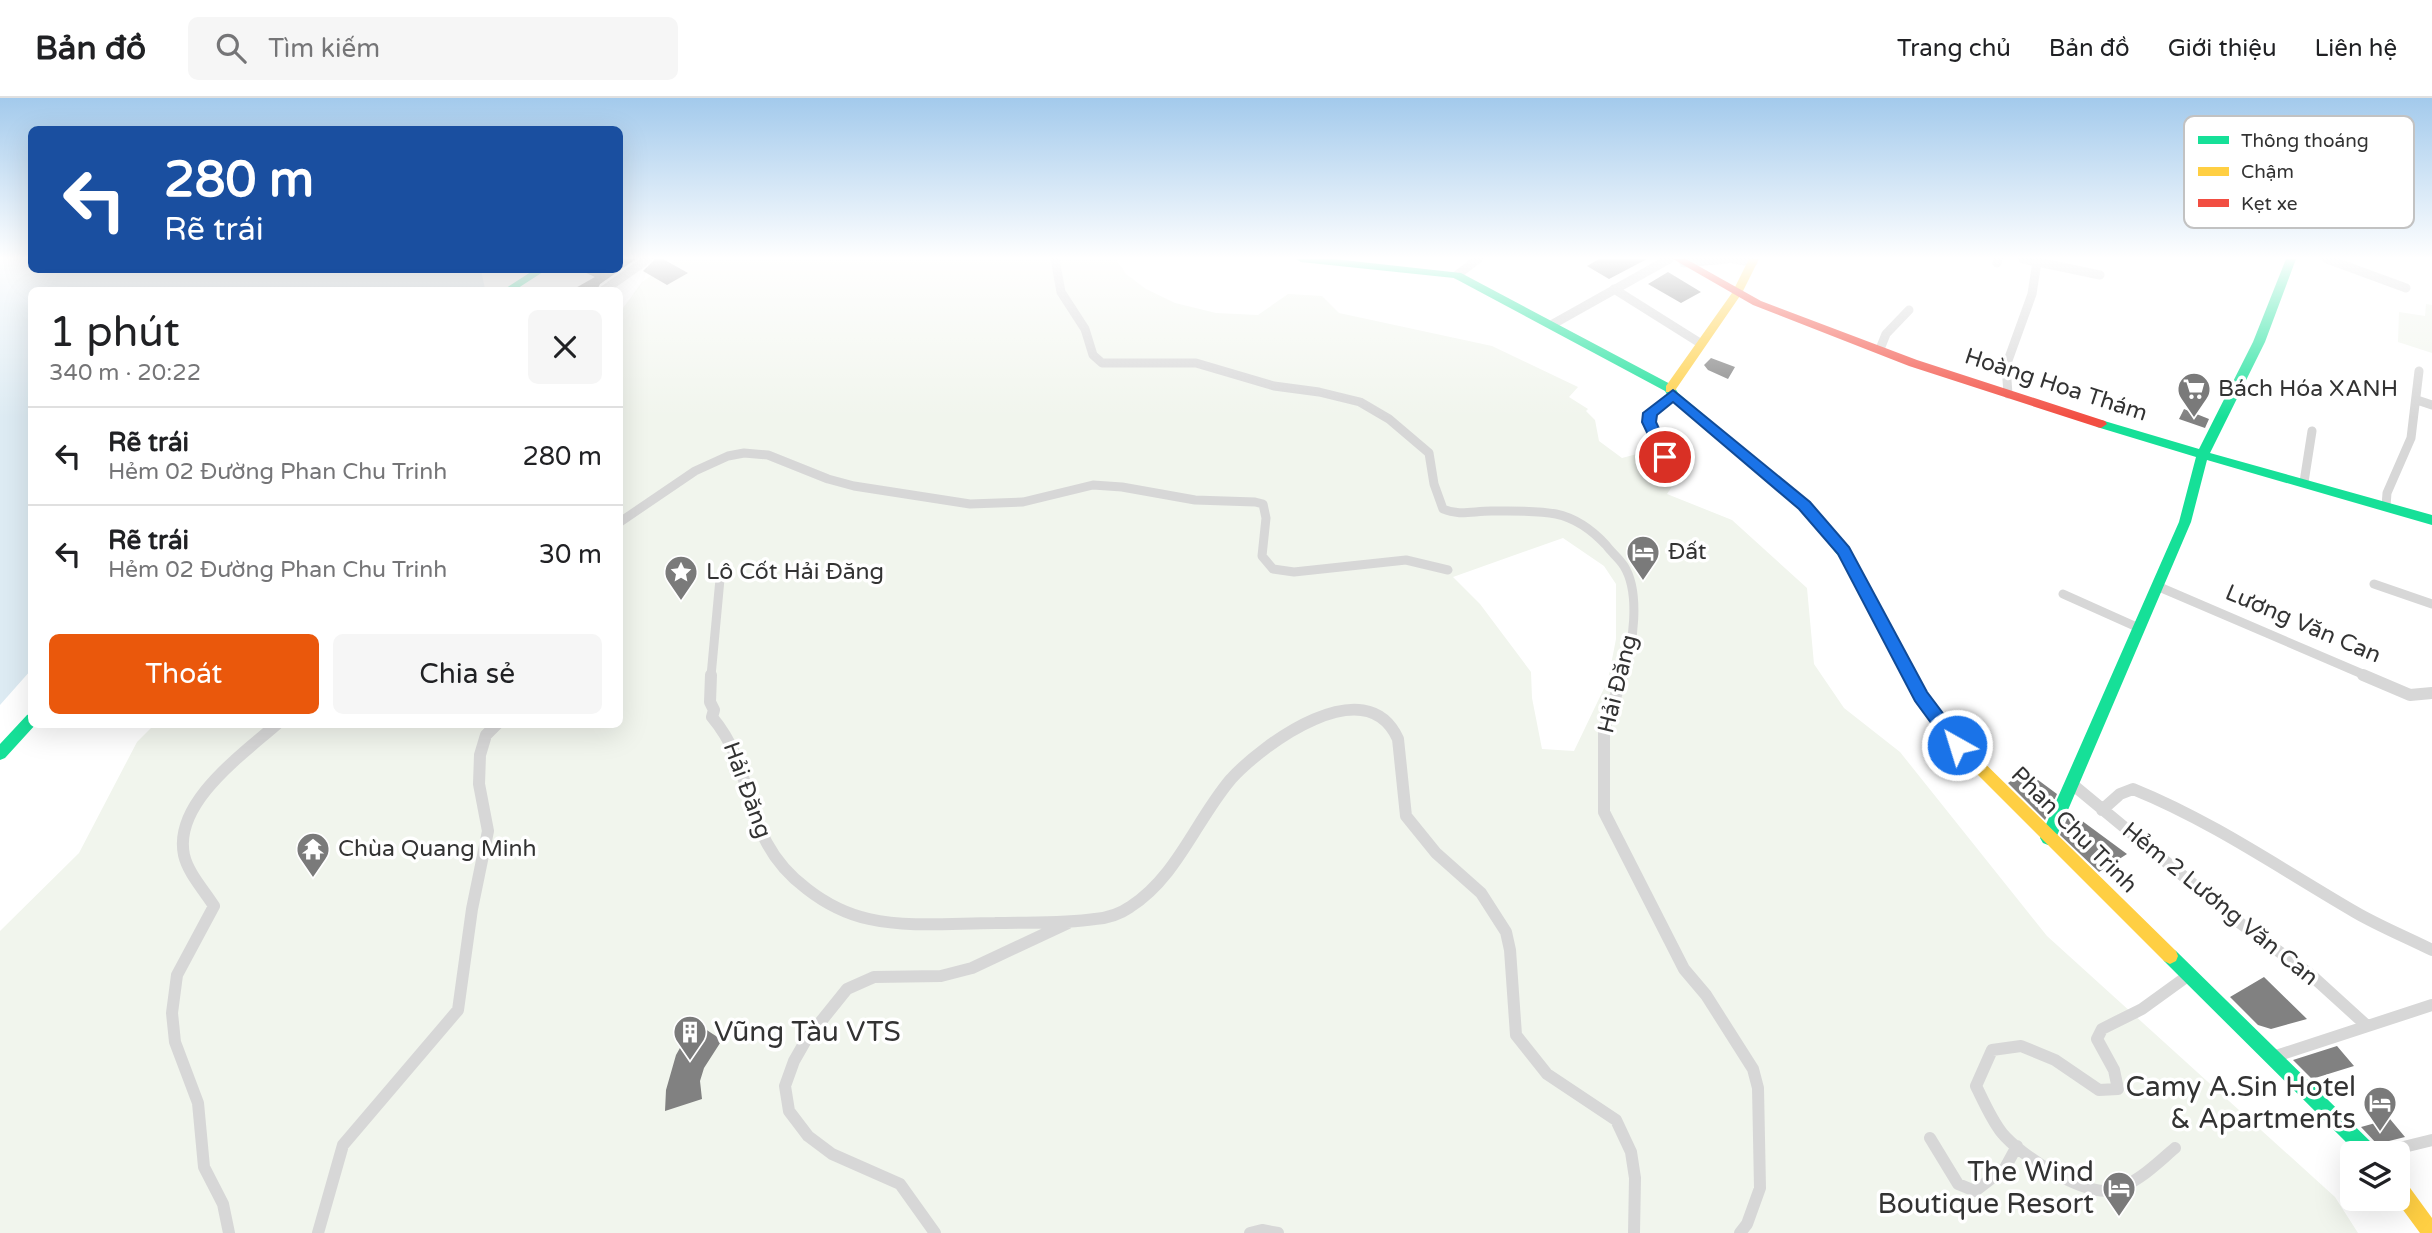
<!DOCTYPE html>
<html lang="vi">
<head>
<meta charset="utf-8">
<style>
	:root { --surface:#fff; --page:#f6f6f6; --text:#202124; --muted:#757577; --line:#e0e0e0; --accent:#ea580c }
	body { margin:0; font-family:"Varela Round",sans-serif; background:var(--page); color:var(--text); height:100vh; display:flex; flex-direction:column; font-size:26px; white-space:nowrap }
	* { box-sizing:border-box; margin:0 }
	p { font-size:23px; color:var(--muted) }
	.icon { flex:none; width:38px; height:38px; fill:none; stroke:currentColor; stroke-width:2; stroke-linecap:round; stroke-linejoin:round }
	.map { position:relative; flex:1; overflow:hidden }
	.drawer { position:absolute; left:28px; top:189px; width:595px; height:441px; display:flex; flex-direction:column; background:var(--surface); border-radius:10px; box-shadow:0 7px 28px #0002 }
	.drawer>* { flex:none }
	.banner { position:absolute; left:28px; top:28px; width:595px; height:147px; border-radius:10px; box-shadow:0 7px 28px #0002; background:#1a4fa0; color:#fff; overflow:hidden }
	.fabs { position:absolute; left:2340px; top:1043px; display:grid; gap:14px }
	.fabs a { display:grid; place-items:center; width:70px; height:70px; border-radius:10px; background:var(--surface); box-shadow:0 7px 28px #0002; font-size:35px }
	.pin { position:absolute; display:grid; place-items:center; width:60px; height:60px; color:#fff; margin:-30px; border:4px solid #fff; border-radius:50%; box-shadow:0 2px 7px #0007 }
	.me { position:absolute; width:77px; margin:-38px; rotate:321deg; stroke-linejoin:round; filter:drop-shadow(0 0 5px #0008) }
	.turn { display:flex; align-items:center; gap:24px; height:147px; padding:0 21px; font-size:32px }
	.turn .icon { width:91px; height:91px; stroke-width:2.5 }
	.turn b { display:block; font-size:49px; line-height:60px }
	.round { display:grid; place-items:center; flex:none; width:74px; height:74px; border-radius:10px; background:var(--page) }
	.headline { display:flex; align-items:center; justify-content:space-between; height:119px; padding:0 21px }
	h1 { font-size:42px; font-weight:600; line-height:52px }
	.action { display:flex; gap:14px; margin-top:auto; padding:14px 21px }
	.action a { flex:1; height:80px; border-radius:10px; background:var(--accent); color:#fff; font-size:28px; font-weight:600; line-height:80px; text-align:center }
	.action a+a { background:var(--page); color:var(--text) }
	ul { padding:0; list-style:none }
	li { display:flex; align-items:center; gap:21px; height:98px; padding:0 21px; border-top:2px solid var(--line) }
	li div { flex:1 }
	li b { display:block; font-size:26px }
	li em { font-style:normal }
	header { display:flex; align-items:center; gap:42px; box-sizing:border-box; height:98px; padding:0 35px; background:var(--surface); border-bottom:2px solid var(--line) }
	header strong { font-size:33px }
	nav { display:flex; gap:38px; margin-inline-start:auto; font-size:24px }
	.search { width:490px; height:63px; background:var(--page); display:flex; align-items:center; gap:18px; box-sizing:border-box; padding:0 24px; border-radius:10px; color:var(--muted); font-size:26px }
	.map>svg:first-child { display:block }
	.green { fill:#f1f5ed; fill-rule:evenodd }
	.water { fill:#ddebf3 }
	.building { fill:#818181 }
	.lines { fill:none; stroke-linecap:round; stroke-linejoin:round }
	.street-far1 { stroke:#d7d7d7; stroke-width:9 }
	.street { stroke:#d7d7d7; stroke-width:12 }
	.fast { fill:#16e098; fill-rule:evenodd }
	.slow { fill:#ffcf43; fill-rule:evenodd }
	.jam { fill:#f24e42; fill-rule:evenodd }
	.route { fill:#1a73e8; stroke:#114b97; stroke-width:2 }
	.labels { text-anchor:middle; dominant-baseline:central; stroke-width:7; stroke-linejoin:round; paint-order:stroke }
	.street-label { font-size:23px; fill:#333; stroke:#fff }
	.poi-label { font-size:23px; fill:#333; stroke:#fff; text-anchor:start }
	.near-poi-label { font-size:28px; fill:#333; stroke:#fff; text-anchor:end }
	.key { fill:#fff; stroke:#c2c2c2; stroke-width:2 }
	.key-label { font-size:19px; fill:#333 }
</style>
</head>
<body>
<header>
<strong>Bản đồ</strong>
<div class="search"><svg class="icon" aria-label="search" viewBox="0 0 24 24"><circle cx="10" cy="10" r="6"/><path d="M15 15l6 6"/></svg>Tìm kiếm</div>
<nav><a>Trang chủ</a><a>Bản đồ</a><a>Giới thiệu</a><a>Liên hệ</a></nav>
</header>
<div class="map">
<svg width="2432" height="1135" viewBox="0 0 2432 1135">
	<rect width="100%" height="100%" fill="#fff"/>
	<path class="green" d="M676,161H1116L1126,176L1146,191L1175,205L1216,215L1258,217L1288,196L1322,198L1339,215L1492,248L1578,289L1569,299L1588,311L1586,313L1595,322L1599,343L1622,360L1637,356L1675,384L1667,396L1732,422L1807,490L1814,566L1844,610L1900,654L2047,838L2335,1099L2358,1135H0V833L79,755L137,644L154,627L620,626V214L642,184ZM1563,440L1604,468L1616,486V541L1608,582L1574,653L1542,651L1532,600L1531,574L1480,506L1453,479Z
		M2426,206L2432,207V255L2398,244L2399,214L2425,218Z"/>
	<path class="water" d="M0,161H31L32,172H481L485,191L32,192L31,572L0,607Z"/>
	<path class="building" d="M620,161H636L600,186L597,192H572L595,179L580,172H620Z
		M655,161H663L688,175L667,187L643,173Z
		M1599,161H1647L1609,181L1587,168Z
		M1668,174L1701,194L1681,205L1648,186Z
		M1711,260L1735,269L1728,281L1708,272L1704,267Z
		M2184,311L2209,321L2205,330L2179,321Z
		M2026,673L2057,696L2045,722L2008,685Z
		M2070,714L2127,756L2099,774L2060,737Z
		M2264,879L2307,921L2271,931L2258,927L2230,899Z
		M699,927L722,942L704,970L700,983L702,1001L665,1013L666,992L676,957L685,941Z
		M2337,948L2354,968L2312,981L2293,962Z
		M2390,1021L2405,1039L2377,1046L2361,1029Z"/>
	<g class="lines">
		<path class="street-far1" d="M1055,161L1061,194L1085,231L1093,257L1102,265H1196L1274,288L1319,294L1360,304L1389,321L1429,355L1434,386L1443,411C1459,418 1473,413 1491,413C1511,413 1536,412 1556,416C1575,420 1593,433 1606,447C1611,454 1619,460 1624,468C1641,495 1633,549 1623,578
			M1733,161L1753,164
			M2023,161L2100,177
			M2327,161L2406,190
			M1684,165L1727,161
			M1997,165L1998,161
			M1457,177L1478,161
			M1614,191L1700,245
			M604,192L648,161
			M1553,226L1669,161
			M1880,251L1886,236L1909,212
			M2008,296L2006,268L2032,196L2037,164
			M2417,302L2432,307
			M1665,359L1649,324L1650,315L1673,297
			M2304,384L2312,333
			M2386,408L2387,395L2411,340L2419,273
			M620,424L695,373L728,358L744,355L768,357L828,381L854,388L970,406L1023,404L1093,387L1122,389L1195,402L1255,404L1263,406L1266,420L1262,458L1273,471L1294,474L1406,462L1448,472
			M2374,486L2432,506
			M2157,488L2367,578
			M2063,496L2139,530
			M711,578L720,481"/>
		<path class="street" d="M711,577L710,604L714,612L712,619C760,676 738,739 807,791C825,805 846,816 869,821C909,830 954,825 995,825C1028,824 1063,826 1095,821C1108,820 1120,816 1130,809C1177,779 1196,722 1231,681C1263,646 1366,570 1398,641L1406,718L1436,755L1481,795L1506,834L1510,852L1516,937L1547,976L1616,1022L1631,1054L1635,1080L1634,1135
			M1623,577L1604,631V714L1684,871L1706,897L1753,971L1758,990L1760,1090L1747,1126L1740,1135
			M2363,577L2410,597L2432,595
			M2072,686L2240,825L2311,877L2366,927
			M2102,712L2120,696L2133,691C2212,723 2281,771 2355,814C2379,828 2406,839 2432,852
			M2273,959L2432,907
			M1930,1040L1958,1086L1975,1093L2005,1070L2017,1048
			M2175,1050C2157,1065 2137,1086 2113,1092C2084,1099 2020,1057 2002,1035C1991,1021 1984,1004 1976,988L1992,952L2021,948L2055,962L2099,992L2118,991L2114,972L2097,941L2102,931L2142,911L2189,877
			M2379,1055L2432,1042
			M229,1135L223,1106L204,1069L198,1005L175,944L172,915L177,877L214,808C204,792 188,775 184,757C173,705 243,656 277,626
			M318,1135L343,1047L458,912L472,811L488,733L479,686L480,657L486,637L497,626
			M935,1135L900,1086L832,1056L808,1038L789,1013L785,988L794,963L806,942L847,891L874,879L941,878L972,870L1068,825
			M1250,1135L1262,1132L1278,1135"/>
		<path class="fast" d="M1296,161H1334L1461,175L1674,288L1678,295L1808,404L1856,462L1849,467L1844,465L1800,410L1669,300L1665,293L1454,180L1301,164Z
			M2286,161H2296L2265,244L2210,355L2432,417V427L2207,362L2191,424L2056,740L2053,745L2048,747L2043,745L2040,740L2179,424L2196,359L2097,329L2095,326L2101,322L2199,351L2253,244Z
			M534,172H546L515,192H503Z
			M32,615V626H36L5,660L0,662V646L27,617Z
			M2170,850L2176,853L2376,1049L2379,1055H2357L2164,863L2162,858L2164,853Z"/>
		<path class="slow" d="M1749,161H1759L1742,195L1674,294H1666V288L1732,195Z
			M1849,457L1856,462L1926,595L1962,643L2176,853L2178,858L2176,863L2170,866L2164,863L1952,651L1916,603L1842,462Z
			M2398,1081L2405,1083L2432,1120V1135H2420L2395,1101H2398Z"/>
		<path class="jam" d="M1673,161H1686L1761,203L1917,262L2105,323L2107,326L2101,330L2097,329L1909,268L1753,207Z"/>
	</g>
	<linearGradient id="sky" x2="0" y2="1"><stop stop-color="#a3caec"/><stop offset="0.5" stop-color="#fff"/><stop offset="1" stop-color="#fff" stop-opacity="0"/></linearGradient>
	<rect width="2432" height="320" fill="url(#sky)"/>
	<path class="route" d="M1673,292L1810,404L1849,449L1927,594L1963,642L1965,647L1963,652H1951L1915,603L1838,456L1799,411L1673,304L1657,317L1656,324L1672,359L1665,364L1660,362L1642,324L1643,315Z"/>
	<defs>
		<symbol id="supermarket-pin" viewBox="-11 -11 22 30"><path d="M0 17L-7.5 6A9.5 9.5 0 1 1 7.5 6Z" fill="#7a7a7a" stroke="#fff"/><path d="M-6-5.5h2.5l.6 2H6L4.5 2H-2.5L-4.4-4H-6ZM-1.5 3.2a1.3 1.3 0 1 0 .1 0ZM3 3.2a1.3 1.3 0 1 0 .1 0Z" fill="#fff"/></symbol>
		<symbol id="hotel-pin" viewBox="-11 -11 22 30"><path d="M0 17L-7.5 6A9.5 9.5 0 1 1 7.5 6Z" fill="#7a7a7a" stroke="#fff"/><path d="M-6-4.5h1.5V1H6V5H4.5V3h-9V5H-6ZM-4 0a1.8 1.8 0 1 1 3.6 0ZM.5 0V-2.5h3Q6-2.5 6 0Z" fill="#fff"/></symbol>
		<symbol id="sight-pin" viewBox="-11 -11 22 30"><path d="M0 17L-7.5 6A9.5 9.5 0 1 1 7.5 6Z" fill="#7a7a7a" stroke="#fff"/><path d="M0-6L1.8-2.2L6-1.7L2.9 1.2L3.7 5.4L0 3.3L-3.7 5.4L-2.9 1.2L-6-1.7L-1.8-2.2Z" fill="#fff"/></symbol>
		<symbol id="temple-pin" viewBox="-11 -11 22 30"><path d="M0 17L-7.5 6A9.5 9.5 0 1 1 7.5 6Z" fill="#7a7a7a" stroke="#fff"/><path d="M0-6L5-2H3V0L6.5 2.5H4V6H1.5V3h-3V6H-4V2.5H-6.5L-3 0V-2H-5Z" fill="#fff"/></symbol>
		<symbol id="building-pin" viewBox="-11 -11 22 30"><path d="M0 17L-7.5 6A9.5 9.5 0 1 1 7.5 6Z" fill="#7a7a7a" stroke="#fff"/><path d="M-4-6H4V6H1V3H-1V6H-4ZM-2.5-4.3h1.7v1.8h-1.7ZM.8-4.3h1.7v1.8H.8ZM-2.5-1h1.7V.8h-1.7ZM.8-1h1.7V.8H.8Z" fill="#fff"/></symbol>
	</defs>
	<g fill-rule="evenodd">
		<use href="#supermarket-pin" x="2175" y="272" width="38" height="52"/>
		<use href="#hotel-pin" x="1624" y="435" width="38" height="52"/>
		<use href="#sight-pin" x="662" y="455" width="38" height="52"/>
		<use href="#temple-pin" x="294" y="732" width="38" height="52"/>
		<use href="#building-pin" x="671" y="915" width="38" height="52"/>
		<use href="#hotel-pin" x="2361" y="986" width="38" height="52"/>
		<use href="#hotel-pin" x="2100" y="1071" width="38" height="52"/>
	</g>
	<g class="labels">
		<g class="street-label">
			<text transform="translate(2056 287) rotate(18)">Hoàng Hoa Thám</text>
			<text transform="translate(2303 526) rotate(23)">Lương Văn Can</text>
			<text transform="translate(1618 586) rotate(-76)">Hải Đăng</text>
			<text transform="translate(747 692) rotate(70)">Hải Đăng</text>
			<text transform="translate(2074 732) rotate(45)">Phan Chu Trinh</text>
			<text transform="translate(2220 806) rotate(39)">Hẻm 2 Lương Văn Can</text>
		</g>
		<g class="poi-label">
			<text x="2218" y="291">Bách Hóa XANH</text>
			<text x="1668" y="454">Đất</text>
			<text x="706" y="474">Lô Cốt Hải Đăng</text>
			<text x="338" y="751">Chùa Quang Minh</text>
		</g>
		<g class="near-poi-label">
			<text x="714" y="934" text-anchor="start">Vũng Tàu VTS</text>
			<text x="2356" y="989">Camy A.Sin Hotel<tspan x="2356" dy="32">&amp; Apartments</tspan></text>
			<text x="2094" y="1074">The Wind<tspan x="2094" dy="32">Boutique Resort</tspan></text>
		</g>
	</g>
	<rect x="2184" y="18" width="230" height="112" rx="10" class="key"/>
	<rect x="2198" y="38" width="31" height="8" fill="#16e098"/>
	<rect x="2198" y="69" width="31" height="9" fill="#ffcf43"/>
	<rect x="2198" y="101" width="31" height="8" fill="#f24e42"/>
	<g class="key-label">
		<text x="2241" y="49">Thông thoáng</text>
		<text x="2241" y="80">Chậm</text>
		<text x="2241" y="112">Kẹt xe</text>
	</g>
</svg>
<div class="fabs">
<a><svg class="icon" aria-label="layers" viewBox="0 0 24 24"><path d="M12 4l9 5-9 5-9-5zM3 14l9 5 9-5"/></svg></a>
</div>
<div class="pin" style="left:1665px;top:359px;background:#d93025"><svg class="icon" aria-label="arrive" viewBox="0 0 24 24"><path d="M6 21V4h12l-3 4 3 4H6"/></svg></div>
<svg class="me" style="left:1957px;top:647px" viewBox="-20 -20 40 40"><circle r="17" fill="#1a73e8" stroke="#fff" stroke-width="3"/><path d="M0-11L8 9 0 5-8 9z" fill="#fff"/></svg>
<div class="banner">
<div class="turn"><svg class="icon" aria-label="left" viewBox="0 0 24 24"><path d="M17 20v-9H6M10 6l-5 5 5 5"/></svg><div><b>280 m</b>Rẽ trái</div></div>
</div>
<section class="drawer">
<div class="headline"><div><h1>1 phút</h1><p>340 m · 20:22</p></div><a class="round"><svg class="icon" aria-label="close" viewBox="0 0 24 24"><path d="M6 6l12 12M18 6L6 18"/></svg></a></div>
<ul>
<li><svg class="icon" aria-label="left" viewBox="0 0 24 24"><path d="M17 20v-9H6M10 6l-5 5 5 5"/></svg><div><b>Rẽ trái</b><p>Hẻm 02 Đường Phan Chu Trinh</p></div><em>280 m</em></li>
<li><svg class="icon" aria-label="left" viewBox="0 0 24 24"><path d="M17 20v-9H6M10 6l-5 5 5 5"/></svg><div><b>Rẽ trái</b><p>Hẻm 02 Đường Phan Chu Trinh</p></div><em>30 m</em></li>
</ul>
<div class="action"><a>Thoát</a><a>Chia sẻ</a></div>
</section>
</div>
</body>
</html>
